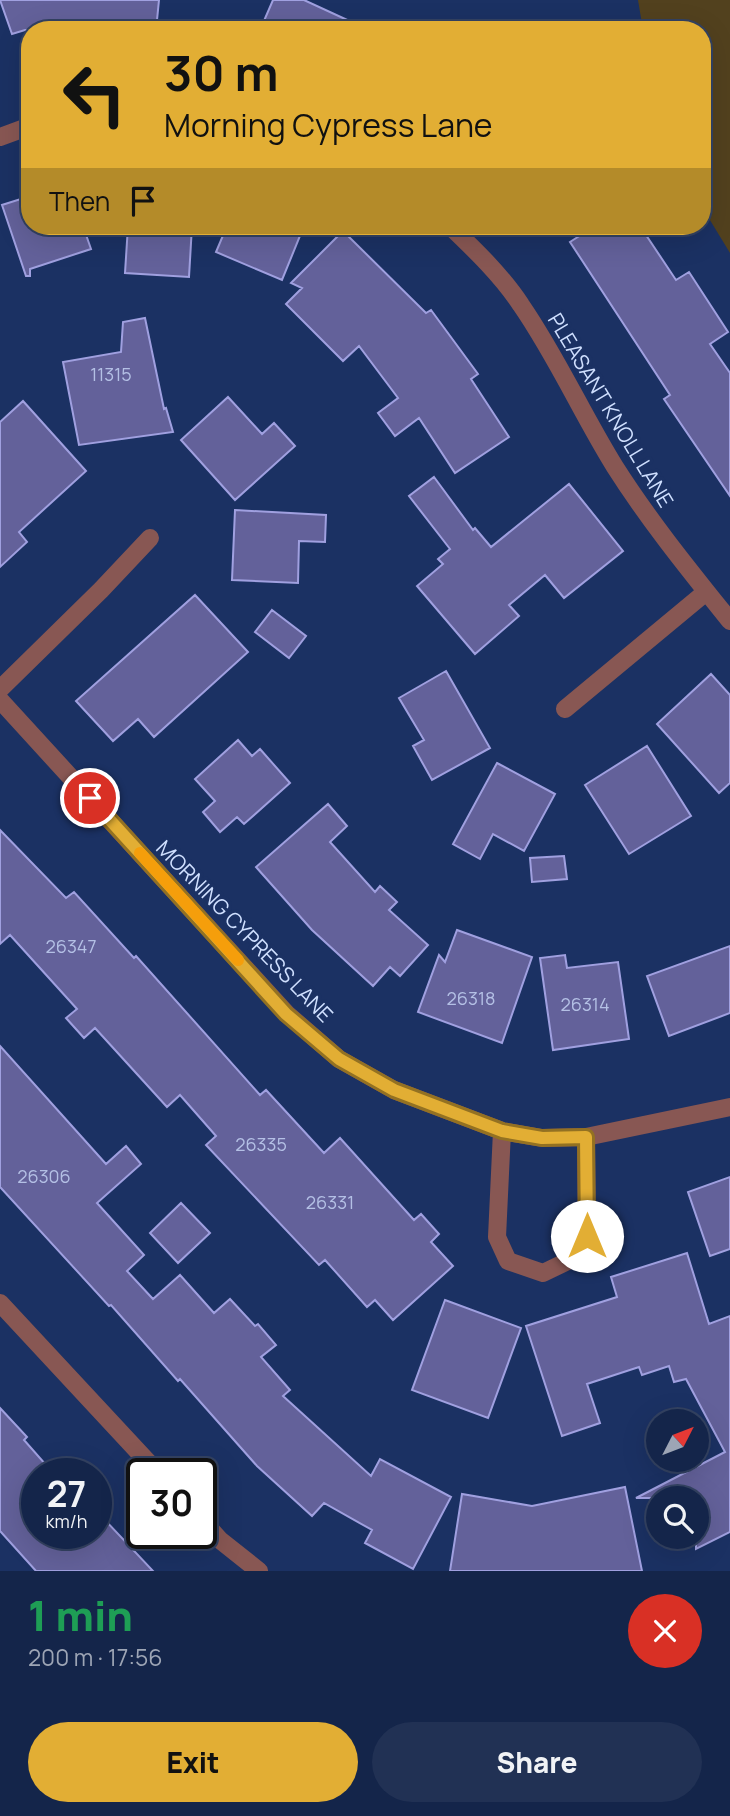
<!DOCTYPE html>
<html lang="en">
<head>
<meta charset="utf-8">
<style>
	:root { --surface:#14254a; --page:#213154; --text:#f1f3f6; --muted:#9da5b5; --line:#334262; --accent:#e2ae34 }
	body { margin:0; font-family:Manrope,sans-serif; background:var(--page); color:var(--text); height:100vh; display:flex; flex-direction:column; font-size:26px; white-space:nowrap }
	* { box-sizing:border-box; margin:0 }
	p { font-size:23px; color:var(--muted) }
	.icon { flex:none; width:38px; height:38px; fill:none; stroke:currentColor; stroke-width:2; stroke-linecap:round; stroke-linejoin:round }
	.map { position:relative; height:1571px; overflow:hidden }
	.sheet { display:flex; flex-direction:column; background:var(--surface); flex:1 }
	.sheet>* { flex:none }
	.banner { position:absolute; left:21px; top:21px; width:690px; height:214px; border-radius:28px; box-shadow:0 7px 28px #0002,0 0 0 2px var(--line); background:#e2ae34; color:#111; overflow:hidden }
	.needle { width:46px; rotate:48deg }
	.controls { position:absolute; left:646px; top:1409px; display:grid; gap:14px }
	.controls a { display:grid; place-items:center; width:63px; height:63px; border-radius:50%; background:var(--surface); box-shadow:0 7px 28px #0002,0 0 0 2px var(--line); font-size:35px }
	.speed { position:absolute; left:21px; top:1458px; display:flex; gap:14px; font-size:35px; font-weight:700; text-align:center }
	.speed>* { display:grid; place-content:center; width:91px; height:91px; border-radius:50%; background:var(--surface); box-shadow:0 7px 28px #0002,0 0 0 2px var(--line); line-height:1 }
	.speed small { font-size:18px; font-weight:400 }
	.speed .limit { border:4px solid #111; border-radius:10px; background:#fff; color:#111 }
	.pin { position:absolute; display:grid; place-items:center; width:60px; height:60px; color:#fff; margin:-30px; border:4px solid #fff; border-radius:50%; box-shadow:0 2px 7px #0007 }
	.me { position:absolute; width:77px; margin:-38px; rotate:0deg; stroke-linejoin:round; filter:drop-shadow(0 0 5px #0008) }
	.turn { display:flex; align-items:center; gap:24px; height:147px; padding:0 28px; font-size:32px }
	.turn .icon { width:91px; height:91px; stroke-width:2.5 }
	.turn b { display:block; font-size:49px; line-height:60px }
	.then { display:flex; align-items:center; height:66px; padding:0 28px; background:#0003; gap:14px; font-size:26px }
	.round { display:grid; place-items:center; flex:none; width:74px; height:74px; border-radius:37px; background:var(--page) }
	.summary { display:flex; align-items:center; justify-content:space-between; height:119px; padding:0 28px }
	h1 { font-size:42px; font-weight:800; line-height:52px; color:#1e9e55 }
	.primary-button { display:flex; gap:14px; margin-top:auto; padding:14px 28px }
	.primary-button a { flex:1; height:80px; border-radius:42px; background:var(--accent); color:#111; font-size:28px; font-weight:800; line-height:80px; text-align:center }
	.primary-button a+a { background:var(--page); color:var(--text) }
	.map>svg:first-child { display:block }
	.green { fill:#52411e }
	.building { fill:#63619a; stroke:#a0a0e0; stroke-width:2 }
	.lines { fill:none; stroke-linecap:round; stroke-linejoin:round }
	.street { stroke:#885753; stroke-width:18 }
	.route-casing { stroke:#937122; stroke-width:18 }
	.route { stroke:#e2ae34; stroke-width:12 }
	.slow { stroke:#f59e0b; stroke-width:12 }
	.labels { text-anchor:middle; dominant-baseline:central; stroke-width:7; stroke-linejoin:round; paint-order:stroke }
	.number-label { font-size:18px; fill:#b4c0e5 }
	.street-label { font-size:21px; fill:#cfdffe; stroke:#1b3163 }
</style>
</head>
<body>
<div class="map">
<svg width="730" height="1571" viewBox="0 0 730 1571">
	<rect width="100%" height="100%" fill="#1b3163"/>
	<path class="green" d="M638,0H730V253L702,207V30H643Z"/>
	<path class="building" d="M0,0H159L156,30L64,23L67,30H25L12,34Z
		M273,0H304L369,30H260Z
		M30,196V226H83L91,249L30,269V276H26L2,205Z
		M128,226H192L189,277L125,273Z
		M227,226H304L282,280L216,252Z
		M595,226H640L676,280L689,272L728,332L710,344L730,373V496L664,399L670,395L570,242Z
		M343,231L426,313L431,310L478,374L471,379L509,437L455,473L419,418L395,436L378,413L398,398L359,346L343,361L286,304L302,288L291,283Z
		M145,318L164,409L166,408L173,432L79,445L63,362L121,352L123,322Z
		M228,397L262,434L274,423L295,446L235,500L181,440Z
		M23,401L86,471L19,532L27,542L0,567V422Z
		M434,477L473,530L475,528L491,547L569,484L623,551L564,598L545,575L509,605L519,616L475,654L417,586L443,564L438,559L450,549L409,496Z
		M235,510L326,515L325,542L299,541L298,583L232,580Z
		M195,595L248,652L154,737L138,719L113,741L76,701Z
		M272,610L306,636L289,658L255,632Z
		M446,671L490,748L432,780L413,746L424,740L399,698Z
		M711,674L730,695V783L719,793L657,724Z
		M238,740L252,756L260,749L290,783L244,824L237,817L220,832L203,812L215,801L195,779Z
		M647,746L691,816L629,854L585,785Z
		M497,763L555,794L524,851L493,834L480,859L453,844Z
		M328,804L347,826L330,842L375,892L380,886L397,902L389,910L428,945L400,976L390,967L373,986L312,930L256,867Z
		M0,830L66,898L74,892L134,958L136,956L260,1095L266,1090L324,1153L340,1138L414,1220L421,1214L439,1234L431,1242L453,1266L393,1320L375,1300L367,1307L325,1260L319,1265L206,1145L216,1136L180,1095L167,1107L95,1028L84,1038L66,1018L77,1009L10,935L0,944Z
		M564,856L567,879L532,882L530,858Z
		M457,930L532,957L502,1043L418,1012L439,955L445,962Z
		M730,946V1013L669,1036L647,976Z
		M565,955L567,968L618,962L629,1039L553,1050L540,958Z
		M0,1046L106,1164L126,1146L141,1164L97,1203L144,1255L127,1271L153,1299L180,1275L214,1313L230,1299L255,1326L258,1324L276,1345L261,1357L290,1390L283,1396L371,1476L380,1459L451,1497L413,1569L365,1543L372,1530L324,1503L312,1516L257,1466L180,1379L178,1381L111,1305L109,1306L0,1187Z
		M730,1177V1249L710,1256L688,1192Z
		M181,1203L210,1233L178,1263L150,1233Z
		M687,1253L709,1324L730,1316V1532L696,1549V1498H636L725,1452L686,1379L674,1382L669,1366L642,1375L639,1367L587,1384L600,1423L562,1436L526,1326L617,1297L611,1277Z
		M445,1300L521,1328L488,1418L412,1390Z
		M0,1408L27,1437L24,1440L54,1474H37V1533H96V1525L104,1519L153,1571H36L0,1531Z
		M625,1487L642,1571H450L462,1494L532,1506Z"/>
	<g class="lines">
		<path class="street" d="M0,137L30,126
			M450,226C475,250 502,276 521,305C557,357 582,414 615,467C650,522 690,571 730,621
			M0,689L101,590L150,538
			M0,700L287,1014L339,1059L394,1090L502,1131L542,1138L586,1137L730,1107
			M565,709L706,592
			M502,1131L497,1237L508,1261L543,1273L576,1257L587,1236L586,1137
			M0,1303L159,1474
			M201,1519L220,1540L259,1571"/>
	</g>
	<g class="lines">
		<defs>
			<path id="route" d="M90,798L286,1014L339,1059L394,1090L502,1131L542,1138L586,1137L587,1236"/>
		</defs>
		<use href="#route" class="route-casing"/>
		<use href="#route" class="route"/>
		<path class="slow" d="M140,853L238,960"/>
	</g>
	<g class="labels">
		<g class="number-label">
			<text x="111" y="374">11315</text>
			<text x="71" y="946">26347</text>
			<text x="471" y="998">26318</text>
			<text x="585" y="1004">26314</text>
			<text x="261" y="1144">26335</text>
			<text x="44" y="1176">26306</text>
			<text x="330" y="1202">26331</text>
		</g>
		<g class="street-label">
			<text transform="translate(611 410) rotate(59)">PLEASANT KNOLL LANE</text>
			<text transform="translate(245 931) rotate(46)">MORNING CYPRESS LANE</text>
		</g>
	</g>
</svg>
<div class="controls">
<a><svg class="needle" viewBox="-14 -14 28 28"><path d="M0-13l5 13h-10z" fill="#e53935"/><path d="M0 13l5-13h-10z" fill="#9da5b5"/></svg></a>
<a><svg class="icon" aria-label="search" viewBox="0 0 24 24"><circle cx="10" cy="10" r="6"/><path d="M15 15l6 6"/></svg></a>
</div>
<div class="speed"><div>27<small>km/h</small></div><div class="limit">30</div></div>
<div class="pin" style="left:90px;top:798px;background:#d93025"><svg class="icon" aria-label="arrive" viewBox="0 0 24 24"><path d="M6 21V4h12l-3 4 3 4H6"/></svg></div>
<svg class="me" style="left:587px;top:1236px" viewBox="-20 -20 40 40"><circle r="19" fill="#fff"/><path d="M0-13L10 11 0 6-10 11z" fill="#e2ae34"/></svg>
<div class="banner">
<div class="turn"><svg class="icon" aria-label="left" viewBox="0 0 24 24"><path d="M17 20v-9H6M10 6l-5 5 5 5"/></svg><div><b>30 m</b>Morning Cypress Lane</div></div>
<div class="then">Then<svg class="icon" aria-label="arrive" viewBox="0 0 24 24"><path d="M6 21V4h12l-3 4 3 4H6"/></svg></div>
</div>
</div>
<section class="sheet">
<div class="summary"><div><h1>1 min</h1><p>200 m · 17:56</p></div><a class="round" style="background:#d93025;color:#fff"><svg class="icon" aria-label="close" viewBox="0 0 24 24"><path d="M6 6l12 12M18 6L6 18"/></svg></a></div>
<div class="primary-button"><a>Exit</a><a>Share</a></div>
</section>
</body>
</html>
